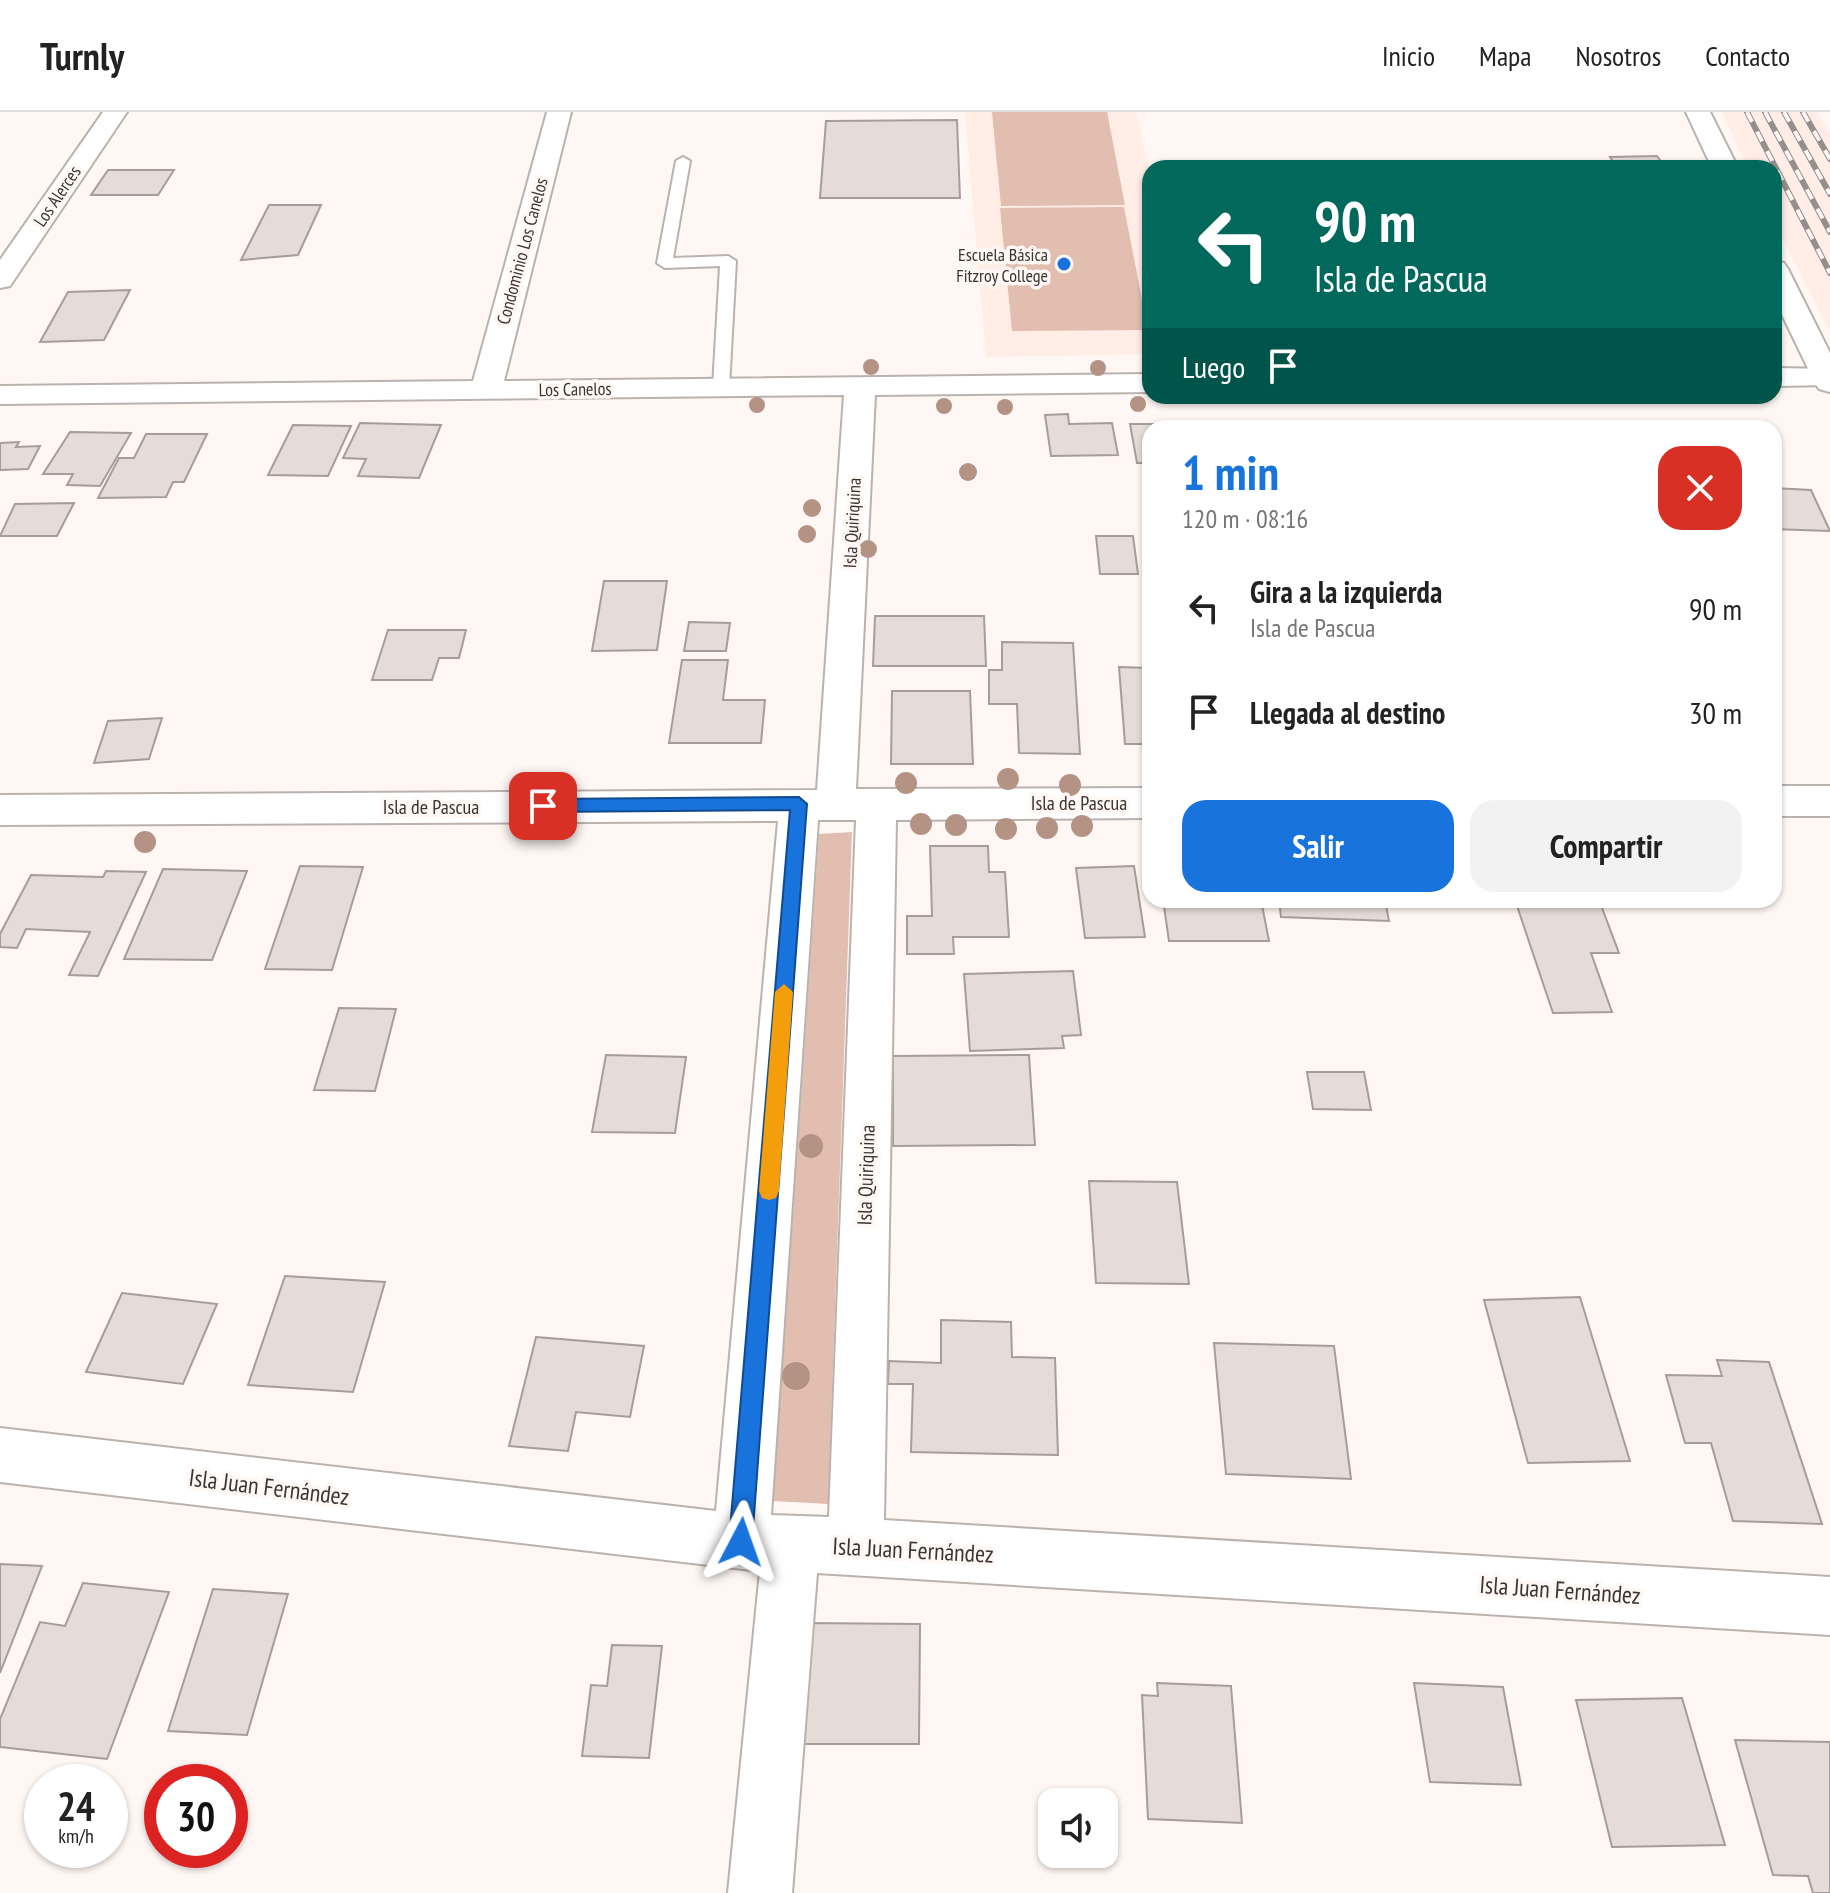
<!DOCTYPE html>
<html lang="es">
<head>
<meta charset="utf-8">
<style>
	:root { --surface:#fff; --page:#f2f2f2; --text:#222; --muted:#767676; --line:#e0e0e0; --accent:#1873dc }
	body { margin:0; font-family:"PT Sans Narrow",sans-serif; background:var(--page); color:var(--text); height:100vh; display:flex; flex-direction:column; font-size:30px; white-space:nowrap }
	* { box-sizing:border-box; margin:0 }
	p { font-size:26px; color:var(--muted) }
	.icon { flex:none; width:44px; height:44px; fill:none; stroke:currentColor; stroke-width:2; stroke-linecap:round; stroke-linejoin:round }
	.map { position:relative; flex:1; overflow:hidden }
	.side { position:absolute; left:1142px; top:308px; width:640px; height:488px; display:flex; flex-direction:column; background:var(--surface); border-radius:24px; box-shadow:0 2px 6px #0004 }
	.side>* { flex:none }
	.banner { position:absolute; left:1142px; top:48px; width:640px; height:244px; border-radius:24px; box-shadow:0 2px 6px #0004; background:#00695c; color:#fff; overflow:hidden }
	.fabs { position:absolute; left:1038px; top:1676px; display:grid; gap:16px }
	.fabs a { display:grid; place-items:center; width:80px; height:80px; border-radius:16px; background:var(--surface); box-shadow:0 2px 6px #0004; font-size:40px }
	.speed { position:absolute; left:24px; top:1652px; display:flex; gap:16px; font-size:40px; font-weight:700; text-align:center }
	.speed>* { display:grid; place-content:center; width:104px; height:104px; border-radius:50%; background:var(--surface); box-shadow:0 2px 6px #0004; line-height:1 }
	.speed small { font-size:20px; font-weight:400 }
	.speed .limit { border:12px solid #d22; background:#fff; color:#111 }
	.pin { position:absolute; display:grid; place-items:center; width:68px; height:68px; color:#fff; margin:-34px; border-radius:16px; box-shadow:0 4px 12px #0006 }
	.me { position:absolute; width:88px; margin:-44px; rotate:4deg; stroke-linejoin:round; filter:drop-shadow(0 0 6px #0008) }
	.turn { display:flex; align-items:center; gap:28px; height:168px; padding:0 40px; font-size:36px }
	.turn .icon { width:104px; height:104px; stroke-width:2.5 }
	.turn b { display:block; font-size:56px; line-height:68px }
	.then { display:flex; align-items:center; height:76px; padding:0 40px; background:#0003; gap:16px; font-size:30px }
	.round { display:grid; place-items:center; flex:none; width:84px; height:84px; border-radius:24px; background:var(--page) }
	.summary { display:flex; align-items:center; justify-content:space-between; height:136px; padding:0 40px }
	h1 { font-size:48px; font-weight:600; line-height:60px; color:var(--accent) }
	.cta { display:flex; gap:16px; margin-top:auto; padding:16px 40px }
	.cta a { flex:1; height:92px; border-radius:24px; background:var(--accent); color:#fff; font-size:32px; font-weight:600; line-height:92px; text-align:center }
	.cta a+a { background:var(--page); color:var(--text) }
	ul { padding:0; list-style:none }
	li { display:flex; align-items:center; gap:24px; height:104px; padding:0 40px }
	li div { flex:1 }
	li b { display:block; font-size:30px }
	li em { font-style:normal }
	header { display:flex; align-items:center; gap:48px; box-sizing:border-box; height:112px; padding:0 40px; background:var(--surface); border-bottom:2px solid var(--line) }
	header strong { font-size:38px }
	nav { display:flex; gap:44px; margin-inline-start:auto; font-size:28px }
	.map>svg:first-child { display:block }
	.built { fill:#ffede6 }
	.green { fill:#e1beaf }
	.building { fill:#e5dcd8; stroke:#a69d99; stroke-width:2 }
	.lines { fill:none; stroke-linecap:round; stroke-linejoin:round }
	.lane-casing { stroke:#bbb2ae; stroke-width:4 }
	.street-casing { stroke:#bbb2ae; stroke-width:4 }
	.secondary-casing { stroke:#bbb2ae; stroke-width:4 }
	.lane { fill:#fff; fill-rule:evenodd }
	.street { fill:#fff; fill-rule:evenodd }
	.secondary { fill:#fff; fill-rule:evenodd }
	.rail-casing { stroke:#948e8c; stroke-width:6 }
	.rail { stroke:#fff7f4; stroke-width:4; stroke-dasharray:11; stroke-linecap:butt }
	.tree { fill:#b49385 }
	.route { fill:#1873dc; stroke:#104b8f; stroke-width:2 }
	.slow { fill:#f59e0b }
	.poi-dot { fill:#1873dc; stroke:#fff7f4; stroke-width:3 }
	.labels { text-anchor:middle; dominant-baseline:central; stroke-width:7; stroke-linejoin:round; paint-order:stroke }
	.far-street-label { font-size:18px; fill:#393534; stroke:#fff7f4 }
	.far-poi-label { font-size:18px; fill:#393534; stroke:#fff7f4; text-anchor:end }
	.street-label { font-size:20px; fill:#393534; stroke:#fff7f4 }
	.near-street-label { font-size:24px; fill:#393534; stroke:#fff7f4 }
</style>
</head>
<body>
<header>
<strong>Turnly</strong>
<nav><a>Inicio</a><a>Mapa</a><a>Nosotros</a><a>Contacto</a></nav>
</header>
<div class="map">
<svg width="1830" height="1781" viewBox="0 0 1830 1781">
	<rect width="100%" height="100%" fill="#fff7f4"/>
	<path class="built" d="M965,0H1136L1150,61V242L986,245Z
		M1722,0H1817L1830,22V219L1774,110V56H1748Z"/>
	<path class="green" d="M992,0H1107L1125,93L1001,94Z
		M1124,95L1148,218L1012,219L1000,96Z
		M852,720L828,1392L773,1389L819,722Z"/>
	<path class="building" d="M957,8L960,86H820L826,9Z
		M1657,44L1666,56H1617L1610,45Z
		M108,58H174L158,83H91Z
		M269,93H321L298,143L241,148Z
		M130,178L104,228L40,230L68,180Z
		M1068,302L1069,312L1112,311L1118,343L1051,344L1045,303Z
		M360,311L441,313L419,366L358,364L366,347L343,346Z
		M1130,312H1178L1179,316H1150V351H1137Z
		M293,313L351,314L328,364L268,363Z
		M70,320L131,321L100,374L67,373L73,362H43Z
		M146,322H207L184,370H173L166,385L98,386L119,346H134Z
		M19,330L16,335L40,334L28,357L0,358V331Z
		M1774,376L1811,378L1830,419L1774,417Z
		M74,391L57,424H0L15,392Z
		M1096,424H1133L1138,462H1100Z
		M604,469H667L657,538L592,539Z
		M875,504H984L986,554H873Z
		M689,510L730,511L726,539H684Z
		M388,518H466L459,546H439L432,568H372Z
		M1002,530L1073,531L1080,642L1019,641L1017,592H989V558H1002Z
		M682,548H728L723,588H765L761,631H669Z
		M1119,555L1150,556V632H1125Z
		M892,579H970L973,652H891Z
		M162,606L149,647L94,651L108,609Z
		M930,734H988L989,760H1005L1009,825H953L954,842H907V804H932Z
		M300,754L363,755L332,858L265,857Z
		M1134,754L1145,825L1085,826L1076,756Z
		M163,757L247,759L212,848L124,847Z
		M106,759L146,760L98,864L69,863L90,820L26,817L17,836L0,835V822L31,763L103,765Z
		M1163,788H1261L1269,829H1169Z
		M1279,788H1385L1389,809L1281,805Z
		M1515,788H1599L1619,841H1591L1612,900L1553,901Z
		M1073,859L1081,923L1062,924L1064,936L970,939L964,862Z
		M339,896L396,897L375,979L314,978Z
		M606,943L686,945L675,1021L592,1020Z
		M1029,943L1035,1033L893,1034V944Z
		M1307,960H1364L1371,998L1313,997Z
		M1089,1069L1177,1070L1189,1172L1096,1171Z
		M285,1164L385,1170L353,1280L248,1273Z
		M122,1181L217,1192L183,1272L86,1260Z
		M1580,1185L1630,1349L1528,1351L1484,1188Z
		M941,1208L1011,1210L1012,1245L1055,1246L1058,1343L911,1340L913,1272H888L889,1249L941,1251Z
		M536,1225L644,1234L630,1305L576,1300L568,1339L509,1334Z
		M1214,1231L1334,1234L1351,1367L1226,1362Z
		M1717,1248L1769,1250L1822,1412L1733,1409L1711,1331H1685L1666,1263L1722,1264Z
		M0,1452L42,1454L0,1561Z
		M83,1471L169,1480L107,1647L0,1635V1607L40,1510L65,1514Z
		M213,1477L288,1482L247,1623L168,1619Z
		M806,1511L920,1512L919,1632H801Z
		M612,1533L662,1534L649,1646L582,1644L591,1573L607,1574Z
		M1157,1571L1231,1574L1242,1711L1148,1707L1142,1583L1158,1584Z
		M1414,1571L1503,1575L1521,1673L1430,1670Z
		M1682,1586L1725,1733L1612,1735L1576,1588Z
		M1735,1628L1830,1630V1781H1813L1808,1764L1773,1763Z"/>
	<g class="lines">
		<defs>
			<path id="lane" d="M683,45L690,49L673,146L728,144L736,149L729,275L721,280L713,275L720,154L665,156L657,151L676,49Z"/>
			<path id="street" d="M103,0H127L10,174L0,176V148Z
				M547,0H571L504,269L1150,262V280L875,283L856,677L1150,676V706L896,708L884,1408L1830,1465V1523L817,1461L792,1781H728L760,1459L0,1370V1316L716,1399L778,709L0,713V683L817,678L844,283L0,292V274L473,269ZM818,708H856L829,1405L771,1403Z
				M1774,256L1830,257V273L1774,274Z
				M1774,674H1830V704H1774Z"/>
			<path id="secondary" d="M1686,0H1710L1738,56H1712Z
				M1774,149L1784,151L1788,157L1830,241V280L1819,277L1815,271L1774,186Z"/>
		</defs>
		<use href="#lane" class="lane-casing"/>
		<use href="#street" class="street-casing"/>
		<use href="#secondary" class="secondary-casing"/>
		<use href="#lane" class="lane"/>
		<use href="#street" class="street"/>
		<use href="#secondary" class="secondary"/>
		<defs>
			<path id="rail" d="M1747,0L1830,161
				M1765,0L1830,120
				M1784,0L1830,82
				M1803,0L1830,47"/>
		</defs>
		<use href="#rail" class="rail-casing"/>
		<use href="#rail" class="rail"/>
	</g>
	<g class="tree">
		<circle cx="871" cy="255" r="8"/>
		<circle cx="1098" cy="256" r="8"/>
		<circle cx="1138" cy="292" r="8"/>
		<circle cx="757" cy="293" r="8"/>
		<circle cx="944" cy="294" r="8"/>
		<circle cx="1005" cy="295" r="8"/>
		<circle cx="968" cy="360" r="9"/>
		<circle cx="812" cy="396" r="9"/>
		<circle cx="807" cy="422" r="9"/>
		<circle cx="868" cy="437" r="9"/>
		<circle cx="1008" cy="667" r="11"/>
		<circle cx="906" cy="671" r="11"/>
		<circle cx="1070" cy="673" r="11"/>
		<circle cx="921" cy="712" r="11"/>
		<circle cx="956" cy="713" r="11"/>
		<circle cx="1082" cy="714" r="11"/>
		<circle cx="1047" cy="716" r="11"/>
		<circle cx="1006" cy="717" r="11"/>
		<circle cx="145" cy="730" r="11"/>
		<circle cx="811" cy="1034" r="12"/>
		<circle cx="796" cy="1264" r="14"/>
	</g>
	<path class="route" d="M799,685L807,692L752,1430L749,1438L741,1442L733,1438L729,1430L790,698L543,700L535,694L543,687Z"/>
	<path class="slow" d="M784,872L793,880L779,1079L776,1086L769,1088L762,1086L759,1079L775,880Z"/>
	<circle class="poi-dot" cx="1064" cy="152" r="8"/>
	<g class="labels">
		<g class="far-street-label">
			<text transform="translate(57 84) rotate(-56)">Los Alerces</text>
			<text transform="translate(522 139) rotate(-75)">Condominio Los Canelos</text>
			<text transform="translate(575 277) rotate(-1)">Los Canelos</text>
			<text transform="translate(852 411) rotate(-87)">Isla Quiriquina</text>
		</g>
		<g class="far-poi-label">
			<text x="1048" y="142">Escuela Básica<tspan x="1048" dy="21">Fitzroy College</tspan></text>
		</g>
		<g class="street-label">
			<text x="1079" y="691">Isla de Pascua</text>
			<text x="431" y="695">Isla de Pascua</text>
			<text transform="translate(866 1063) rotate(-88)">Isla Quiriquina</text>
		</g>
		<g class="near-street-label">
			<text transform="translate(269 1375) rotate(7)">Isla Juan Fernández</text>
			<text transform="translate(913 1438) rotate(3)">Isla Juan Fernández</text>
			<text transform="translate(1560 1478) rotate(4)">Isla Juan Fernández</text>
		</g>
	</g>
</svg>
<div class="fabs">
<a><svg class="icon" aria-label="sound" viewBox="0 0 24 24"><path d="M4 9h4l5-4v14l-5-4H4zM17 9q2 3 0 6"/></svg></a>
</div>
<div class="speed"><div>24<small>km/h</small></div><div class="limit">30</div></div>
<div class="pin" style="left:543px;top:694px;background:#d93025"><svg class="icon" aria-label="arrive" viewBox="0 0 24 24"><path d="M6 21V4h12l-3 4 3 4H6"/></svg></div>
<svg class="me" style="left:741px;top:1430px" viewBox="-20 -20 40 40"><path d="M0-17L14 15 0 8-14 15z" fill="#1873dc" stroke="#fff" stroke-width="4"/></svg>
<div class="banner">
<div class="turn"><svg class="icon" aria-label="left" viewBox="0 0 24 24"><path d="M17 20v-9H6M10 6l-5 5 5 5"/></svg><div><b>90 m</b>Isla de Pascua</div></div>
<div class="then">Luego<svg class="icon" aria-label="arrive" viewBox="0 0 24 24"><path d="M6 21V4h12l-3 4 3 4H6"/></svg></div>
</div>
<section class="side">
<div class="summary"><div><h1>1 min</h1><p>120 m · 08:16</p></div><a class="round" style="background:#d93025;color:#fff"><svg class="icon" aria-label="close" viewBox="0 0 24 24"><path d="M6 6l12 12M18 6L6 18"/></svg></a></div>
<ul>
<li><svg class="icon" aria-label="left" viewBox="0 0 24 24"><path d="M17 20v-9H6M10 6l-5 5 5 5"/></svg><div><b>Gira a la izquierda</b><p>Isla de Pascua</p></div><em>90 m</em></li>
<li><svg class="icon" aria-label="arrive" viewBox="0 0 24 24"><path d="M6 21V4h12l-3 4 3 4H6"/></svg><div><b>Llegada al destino</b></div><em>30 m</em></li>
</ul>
<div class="cta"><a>Salir</a><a>Compartir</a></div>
</section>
</div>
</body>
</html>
